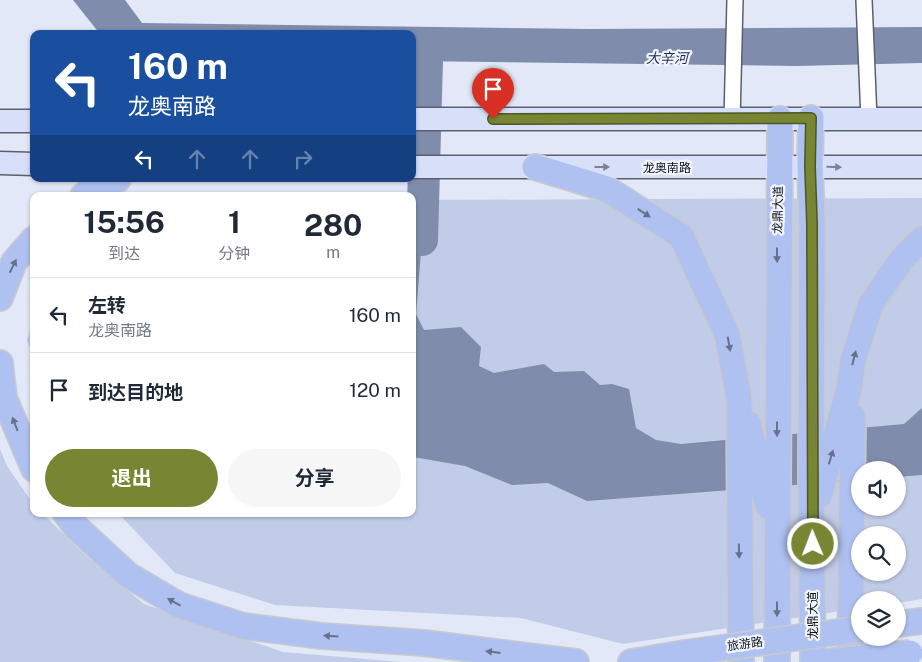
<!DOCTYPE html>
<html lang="zh">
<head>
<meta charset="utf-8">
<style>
	:root { --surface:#fff; --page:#f6f6f7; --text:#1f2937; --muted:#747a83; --line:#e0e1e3; --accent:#788533 }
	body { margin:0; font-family:"Public Sans","Noto Sans SC",sans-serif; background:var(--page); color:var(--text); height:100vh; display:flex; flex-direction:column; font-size:19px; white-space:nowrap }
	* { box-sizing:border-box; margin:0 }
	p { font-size:16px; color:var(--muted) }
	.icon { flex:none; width:28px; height:28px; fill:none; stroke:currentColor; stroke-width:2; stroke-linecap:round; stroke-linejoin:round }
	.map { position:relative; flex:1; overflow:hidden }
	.sheet { position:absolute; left:30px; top:192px; width:386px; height:325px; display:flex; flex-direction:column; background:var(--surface); border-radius:10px; box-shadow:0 1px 4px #0004 }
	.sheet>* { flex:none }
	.top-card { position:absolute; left:30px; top:30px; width:386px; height:152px; border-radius:10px; box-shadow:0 1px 4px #0004; background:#1a4fa0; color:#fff; overflow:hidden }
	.buttons { position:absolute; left:851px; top:461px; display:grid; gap:10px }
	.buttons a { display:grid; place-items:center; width:55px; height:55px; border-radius:50%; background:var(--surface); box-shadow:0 1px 4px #0004; font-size:25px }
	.pin { position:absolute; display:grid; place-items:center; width:42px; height:42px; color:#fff; margin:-51px -21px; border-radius:50% 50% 50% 0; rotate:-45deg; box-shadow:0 0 5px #0007 }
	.pin .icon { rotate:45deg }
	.me { position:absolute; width:55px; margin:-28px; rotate:359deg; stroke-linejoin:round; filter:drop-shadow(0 0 4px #0008) }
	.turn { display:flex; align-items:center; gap:18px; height:105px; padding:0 15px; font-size:22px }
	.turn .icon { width:65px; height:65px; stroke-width:2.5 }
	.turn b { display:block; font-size:35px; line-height:42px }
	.lanes { display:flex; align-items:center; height:48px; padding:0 15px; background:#0003; justify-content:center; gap:25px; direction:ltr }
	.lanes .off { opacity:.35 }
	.eta { display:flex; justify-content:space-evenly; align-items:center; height:85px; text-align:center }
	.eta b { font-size:30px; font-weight:700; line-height:35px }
	.button { display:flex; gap:10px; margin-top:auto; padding:10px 15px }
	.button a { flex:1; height:58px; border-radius:30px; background:var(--accent); color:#fff; font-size:20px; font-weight:700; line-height:58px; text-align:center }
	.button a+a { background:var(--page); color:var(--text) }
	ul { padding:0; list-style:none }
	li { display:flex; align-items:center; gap:15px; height:75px; padding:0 15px; border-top:1px solid var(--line) }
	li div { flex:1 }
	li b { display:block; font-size:19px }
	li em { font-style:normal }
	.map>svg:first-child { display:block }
	.green { fill:#c1cce8; fill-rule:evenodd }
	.water { fill:#7f8cac }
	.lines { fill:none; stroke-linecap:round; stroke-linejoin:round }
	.river { stroke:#7f8cac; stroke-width:32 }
	.minor-casing { stroke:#5b606d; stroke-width:18 }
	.secondary-casing { stroke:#5b606d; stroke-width:25 }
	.primary-casing { stroke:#cacacc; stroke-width:28 }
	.minor { stroke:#fff; stroke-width:15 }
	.secondary { stroke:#d7e0f8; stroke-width:22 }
	.primary { stroke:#afc1f1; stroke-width:25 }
	.primary-bridge-casing { stroke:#cacacc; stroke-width:28; stroke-linecap:butt }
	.primary-bridge { stroke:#afc1f1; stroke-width:25 }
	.oneway { fill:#7d8292 }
	.oneway2 { fill:#67718e }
	.route-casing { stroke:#4e5621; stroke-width:12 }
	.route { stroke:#788533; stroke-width:9 }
	.labels { text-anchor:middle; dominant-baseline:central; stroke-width:4.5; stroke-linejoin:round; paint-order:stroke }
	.street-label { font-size:12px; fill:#0e1015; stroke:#f1f5fe }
	.water-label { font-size:14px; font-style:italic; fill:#1c2a55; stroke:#f1f5fe }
</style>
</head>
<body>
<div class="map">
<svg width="922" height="662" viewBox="0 0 922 662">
	<rect width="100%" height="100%" fill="#e2e8f7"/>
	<path class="green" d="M922,198V599L898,603V600H860V608L623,644L521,618L275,605L175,573L119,514H412L413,200ZM860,470H898V508H860ZM860,535H898V572H860Z
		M34,317V358L27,340Z
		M0,449L7,466L34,505V514H43L84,554L144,604L283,652L401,662H0Z"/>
	<path class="water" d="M73,0H125L142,23L590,29L922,27V63L796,66L413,61L412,34H100Z
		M412,239L422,240L416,314L424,330L461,327L481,347L479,366L494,373L544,364L554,372L584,371L600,385L612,384L629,389L636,428L656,440L681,444L904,424L922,408V475L898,477V470H860V480L587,501L548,483L512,485L465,466L413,457Z"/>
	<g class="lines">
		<path class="river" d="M422,240L427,60"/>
		<defs>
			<path id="minor" d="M864,0L869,119
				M732,120L735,0"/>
			<path id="secondary" d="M412,119H922
				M0,121H34
				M0,163L34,164
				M412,167H922"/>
			<path id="primary" d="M811,118L810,166L812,223L811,494L813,662
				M535,167L607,189L681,236L727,334L739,398L741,662
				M83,196L91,190L118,179
				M0,298L14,262L34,239
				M0,363L4,398L34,469
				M748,424L768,506
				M819,496L849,389L853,360L871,304L902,259L922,239
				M66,514L76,527L128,575L179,605L243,626L322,636L424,643L576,662
				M898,624L922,621
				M631,662L685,653
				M777,662L780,119
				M850,662L853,417"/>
		</defs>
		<use href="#minor" class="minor-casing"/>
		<use href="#secondary" class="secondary-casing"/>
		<use href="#primary" class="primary-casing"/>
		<use href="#minor" class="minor"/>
		<use href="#secondary" class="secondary"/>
		<use href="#primary" class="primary"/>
		<defs>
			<path id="primary-bridge" d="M685,653L860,629
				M827,662L910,653"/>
		</defs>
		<use href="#primary-bridge" class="primary-bridge-casing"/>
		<use href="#primary-bridge" class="primary-bridge"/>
	</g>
	<defs><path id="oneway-solid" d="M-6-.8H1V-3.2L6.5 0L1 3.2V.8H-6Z" transform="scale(1.25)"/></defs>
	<g class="oneway">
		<use href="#oneway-solid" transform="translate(602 167)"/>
		<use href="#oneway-solid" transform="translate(834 167) rotate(1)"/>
	</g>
	<g class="oneway2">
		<use href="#oneway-solid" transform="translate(644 213) rotate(33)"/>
		<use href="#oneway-solid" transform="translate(777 255) rotate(90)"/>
		<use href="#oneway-solid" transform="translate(13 266) rotate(-64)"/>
		<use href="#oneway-solid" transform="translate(729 344) rotate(80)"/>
		<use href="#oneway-solid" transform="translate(854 358) rotate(-76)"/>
		<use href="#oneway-solid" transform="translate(15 424) rotate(-111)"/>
		<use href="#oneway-solid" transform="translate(777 429) rotate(90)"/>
		<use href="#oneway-solid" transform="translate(831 457) rotate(-73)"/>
		<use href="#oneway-solid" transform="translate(739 551) rotate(89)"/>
		<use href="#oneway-solid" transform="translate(174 602) rotate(-151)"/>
		<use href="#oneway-solid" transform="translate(777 609) rotate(90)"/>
		<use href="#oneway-solid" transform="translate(331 636) rotate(-176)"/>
		<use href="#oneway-solid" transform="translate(493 652) rotate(-173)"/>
	</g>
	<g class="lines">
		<defs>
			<path id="route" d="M493,119L811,118L810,166L812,224L813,544"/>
		</defs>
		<use href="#route" class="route-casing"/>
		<use href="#route" class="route"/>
	</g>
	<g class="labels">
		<g class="street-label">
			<text x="667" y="168">龙奥南路</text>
			<text transform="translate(778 210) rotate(-89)">龙鼎大道</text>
			<text transform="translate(813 615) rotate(-90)">龙鼎大道</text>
			<text transform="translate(745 644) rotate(-8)">旅游路</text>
		</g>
		<g class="water-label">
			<text x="667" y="58">大辛河</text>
		</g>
	</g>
</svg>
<div class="buttons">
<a><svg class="icon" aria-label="sound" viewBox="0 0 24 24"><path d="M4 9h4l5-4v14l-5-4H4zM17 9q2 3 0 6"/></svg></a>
<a><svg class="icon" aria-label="search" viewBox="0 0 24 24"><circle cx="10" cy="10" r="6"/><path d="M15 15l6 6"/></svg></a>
<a><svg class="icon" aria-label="layers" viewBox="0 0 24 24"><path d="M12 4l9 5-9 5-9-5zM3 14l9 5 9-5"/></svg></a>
</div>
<div class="pin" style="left:493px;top:119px;background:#d93025"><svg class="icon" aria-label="arrive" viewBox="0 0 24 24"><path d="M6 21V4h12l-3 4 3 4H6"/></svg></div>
<svg class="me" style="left:813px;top:544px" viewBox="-20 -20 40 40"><circle r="17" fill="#788533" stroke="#fff" stroke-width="3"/><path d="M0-11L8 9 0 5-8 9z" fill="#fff"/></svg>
<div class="top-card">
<div class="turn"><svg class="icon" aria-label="left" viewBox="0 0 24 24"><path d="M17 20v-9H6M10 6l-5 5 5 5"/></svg><div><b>160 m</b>龙奥南路</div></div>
<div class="lanes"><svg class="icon" aria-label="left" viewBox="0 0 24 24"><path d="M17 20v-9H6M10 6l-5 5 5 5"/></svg><svg class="icon off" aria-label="ahead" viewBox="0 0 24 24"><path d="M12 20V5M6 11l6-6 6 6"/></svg><svg class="icon off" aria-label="ahead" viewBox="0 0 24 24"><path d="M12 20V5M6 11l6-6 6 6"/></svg><svg class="icon off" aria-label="right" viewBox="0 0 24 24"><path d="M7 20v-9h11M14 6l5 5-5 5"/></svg></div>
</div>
<section class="sheet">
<div class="eta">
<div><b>15:56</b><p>到达</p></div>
<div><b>1</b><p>分钟</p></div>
<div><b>280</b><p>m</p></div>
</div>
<ul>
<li><svg class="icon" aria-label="left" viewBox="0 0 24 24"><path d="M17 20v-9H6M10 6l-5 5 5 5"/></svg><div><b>左转</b><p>龙奥南路</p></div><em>160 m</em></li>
<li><svg class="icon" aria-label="arrive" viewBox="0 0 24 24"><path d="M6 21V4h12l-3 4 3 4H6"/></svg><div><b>到达目的地</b></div><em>120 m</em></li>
</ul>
<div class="button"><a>退出</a><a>分享</a></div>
</section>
</div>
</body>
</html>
